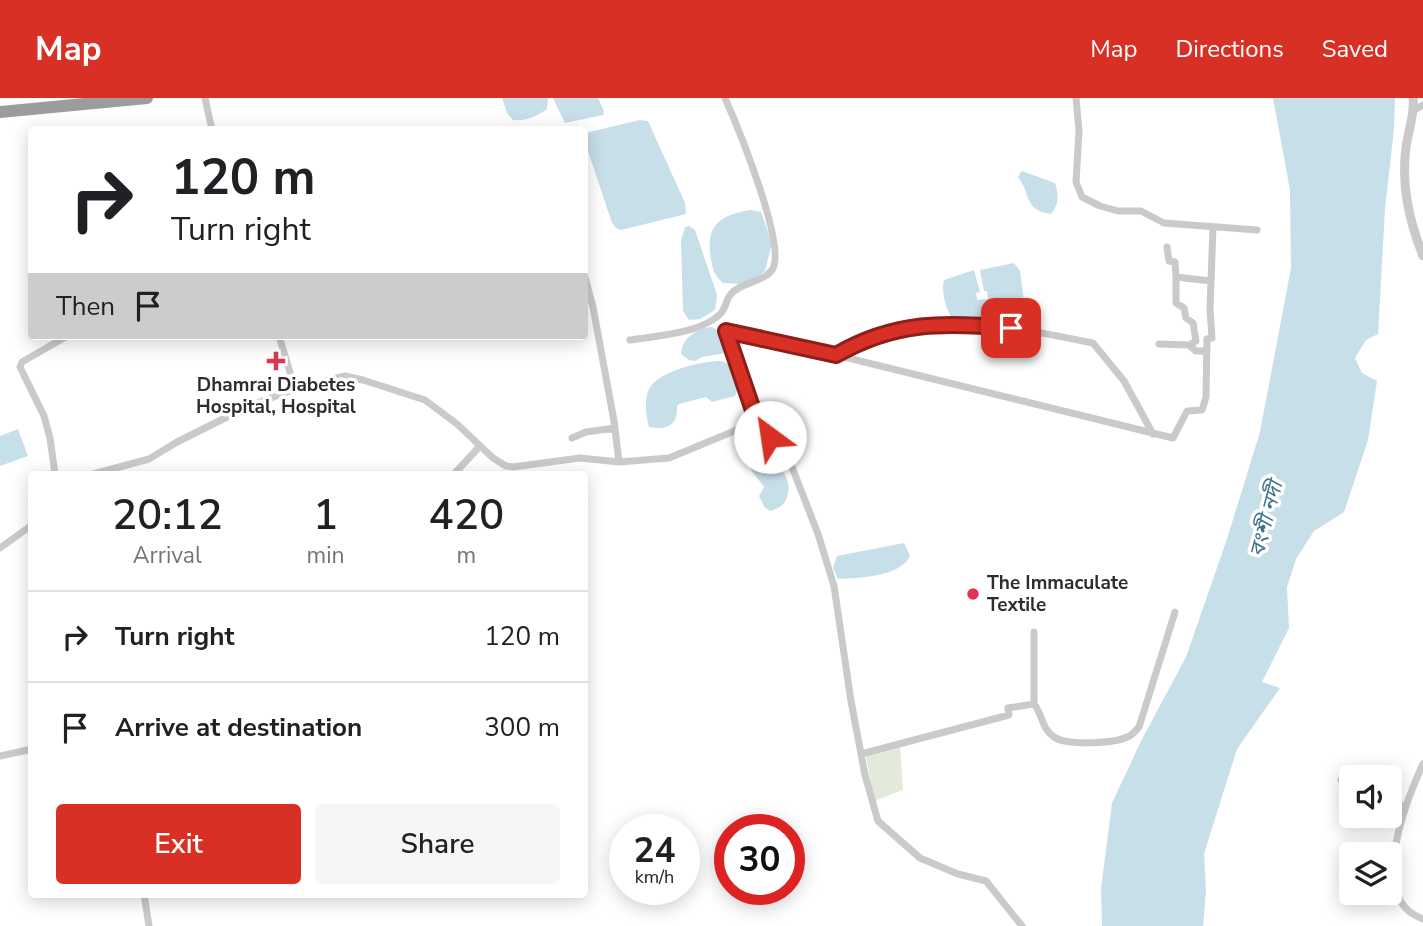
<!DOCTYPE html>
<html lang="en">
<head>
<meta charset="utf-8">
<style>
	:root { --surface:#fff; --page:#f6f6f6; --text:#202124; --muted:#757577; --line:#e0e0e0; --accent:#d93025 }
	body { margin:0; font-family:"Nunito Sans","Noto Sans Bengali",sans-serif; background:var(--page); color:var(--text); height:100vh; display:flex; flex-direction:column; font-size:26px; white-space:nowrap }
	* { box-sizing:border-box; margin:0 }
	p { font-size:23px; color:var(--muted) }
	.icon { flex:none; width:38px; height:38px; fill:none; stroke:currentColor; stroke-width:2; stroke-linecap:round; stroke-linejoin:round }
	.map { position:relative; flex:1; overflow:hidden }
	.side { position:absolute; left:28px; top:373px; width:560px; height:427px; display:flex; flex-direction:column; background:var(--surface); border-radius:7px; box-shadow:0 4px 18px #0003 }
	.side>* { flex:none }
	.guide { position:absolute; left:28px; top:28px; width:560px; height:214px; border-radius:7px; box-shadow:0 4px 18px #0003; background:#fff; color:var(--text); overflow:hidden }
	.tools { position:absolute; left:1339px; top:667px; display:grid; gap:14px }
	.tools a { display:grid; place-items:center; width:63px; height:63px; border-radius:7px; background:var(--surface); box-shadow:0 4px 18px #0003; font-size:35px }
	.speed { position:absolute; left:609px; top:716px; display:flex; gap:14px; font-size:35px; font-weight:700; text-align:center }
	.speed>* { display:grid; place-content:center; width:91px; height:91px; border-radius:50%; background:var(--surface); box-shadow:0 4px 18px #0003; line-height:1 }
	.speed small { font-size:18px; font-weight:400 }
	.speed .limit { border:10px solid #d22; background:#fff; color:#111 }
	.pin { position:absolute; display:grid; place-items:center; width:60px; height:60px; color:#fff; margin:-30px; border-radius:14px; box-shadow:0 4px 10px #0006 }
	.me { position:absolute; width:77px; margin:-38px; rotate:329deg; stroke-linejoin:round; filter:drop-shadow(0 0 5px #0008) }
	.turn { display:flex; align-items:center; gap:24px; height:147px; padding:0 28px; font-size:32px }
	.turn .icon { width:91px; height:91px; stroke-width:2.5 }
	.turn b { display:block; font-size:49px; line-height:60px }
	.then { display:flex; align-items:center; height:66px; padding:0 28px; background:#0003; gap:14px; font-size:26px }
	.eta { display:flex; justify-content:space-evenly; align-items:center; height:119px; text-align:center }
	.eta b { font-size:42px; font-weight:600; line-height:49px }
	.button { display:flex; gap:14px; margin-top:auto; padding:14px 28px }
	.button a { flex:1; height:80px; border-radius:7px; background:var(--accent); color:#fff; font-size:28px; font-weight:600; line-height:80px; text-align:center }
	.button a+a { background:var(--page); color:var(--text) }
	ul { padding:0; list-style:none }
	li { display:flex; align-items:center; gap:21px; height:91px; padding:0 28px; border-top:2px solid var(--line) }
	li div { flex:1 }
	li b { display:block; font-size:26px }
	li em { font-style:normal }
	header { display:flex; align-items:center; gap:42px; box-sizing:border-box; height:98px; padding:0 35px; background:var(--accent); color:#fff }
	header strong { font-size:33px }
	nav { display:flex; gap:38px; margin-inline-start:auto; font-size:24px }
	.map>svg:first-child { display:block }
	.green { fill:#e4eadb }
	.water { fill:#c7dfe9 }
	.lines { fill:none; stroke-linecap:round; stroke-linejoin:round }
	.minor { stroke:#cacaca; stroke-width:7 }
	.tertiary { stroke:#cacaca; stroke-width:9 }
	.trunk { stroke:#9c9c9c; stroke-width:12 }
	.route-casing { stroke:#8d1f18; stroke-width:18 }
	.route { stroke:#d93025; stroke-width:12 }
	.poi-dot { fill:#dc3652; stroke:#fff; stroke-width:2.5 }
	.labels { text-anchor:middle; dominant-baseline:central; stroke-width:7; stroke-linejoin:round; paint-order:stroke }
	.poi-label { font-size:19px; font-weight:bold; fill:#2d2d2d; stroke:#fff }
	.water-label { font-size:21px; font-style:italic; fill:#3f748a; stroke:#fff }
</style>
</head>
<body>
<header>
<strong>Map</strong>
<nav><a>Map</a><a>Directions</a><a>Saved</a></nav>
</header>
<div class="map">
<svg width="1423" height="828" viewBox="0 0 1423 828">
	<rect width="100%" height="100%" fill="#fff"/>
	<path class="green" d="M900,649L903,692L874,703L866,658Z"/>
	<path class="water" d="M502,0H548L547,11C536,19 526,23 513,22L507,15Z
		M553,0H598L604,13L603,17L565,25Z
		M1273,0H1395L1394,31L1385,111L1378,236L1366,242L1355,260L1362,275L1377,283L1368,342L1344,414L1314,433L1296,461L1287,489L1289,530L1262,584L1280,590L1237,651L1204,756L1206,792L1203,828H1102L1101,791L1112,705L1141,643L1186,559L1227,441L1260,334L1291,170L1290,92Z
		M640,22L648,23L685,105L686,116L621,132L616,130L612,125L585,44V35Z
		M1022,73L1055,85C1059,97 1059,106 1051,116C1023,112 1032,97 1018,79Z
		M751,112L761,114L772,145L765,173L756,180L741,186L723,185C714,177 713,172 711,161C705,128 719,117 751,112Z
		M689,128L695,132L717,197L715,212L700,221L689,222L683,213L681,143L685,129Z
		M1014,165L1020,173L1025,211L1017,221C997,226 975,220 954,222C946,214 941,194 944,182L974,172L980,194L976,195L977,202L988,201L987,193H984L980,172Z
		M712,229L725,236L726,255L702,259L695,263L689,262L681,256C682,240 697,230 712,229Z
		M720,263C739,268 743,281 735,298L712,304L706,299L679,306L677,308C678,328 667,332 649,329C646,319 644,301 649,291C658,273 702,263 720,263Z
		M18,331L28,358L0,368V338Z
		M755,355C773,361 795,378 787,399C784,408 779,410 771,413L765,410L759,398L764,389C758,379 739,365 755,355Z
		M904,445L910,458C900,479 859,480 838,481L833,470L837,458Z"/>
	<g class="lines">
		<path class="minor" d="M205,0L212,32
			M1076,0L1079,33L1076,84L1082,99L1100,108L1118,113H1141L1164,125L1257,132
			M1413,13L1423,7
			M1167,149L1169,163L1175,164L1176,179L1211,183
			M584,176L593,209L614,323L619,364
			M1176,179V205L1184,210L1186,220L1193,225L1196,243L1189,247L1196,253H1207
			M279,238L295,291
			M630,242C656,238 703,235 721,215C726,210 726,201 731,196C741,184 762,185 772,172C788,150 737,27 725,0
			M1159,246L1189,247
			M836,257C845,251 855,245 864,241C937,213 1019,230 1093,245L1124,283L1153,336
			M756,321L726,233L787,245L1173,340L1187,313L1202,312L1206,299L1207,241L1212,240L1210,211L1213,129
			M572,340L586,334L615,330
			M55,376L50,340L44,318L20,269L22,264L67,238
			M93,376L149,361L177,344L249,308L295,291L345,278L363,282L425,302L457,326L493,360L506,368L513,369L580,360L619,364L669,360L732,334L756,321L792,369L818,436L834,488L851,603L865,677L878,723L920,760L958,776L986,783L1022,828
			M454,376L480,348
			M0,450L32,427
			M1034,606C1043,617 1041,630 1054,639C1067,648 1118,646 1131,637C1134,635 1136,632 1139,629L1175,514
			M861,656L1009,617L1008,610L1034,606V534
			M0,658L32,651
			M1423,666C1406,703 1366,802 1423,821
			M1341,682L1351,691
			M1390,702L1404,709
			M144,796L149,828"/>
		<path class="tertiary" d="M1413,0C1415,16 1408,34 1406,49C1401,88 1409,122 1423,158"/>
		<path class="trunk" d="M0,14L147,0"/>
	</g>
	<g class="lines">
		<defs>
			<path id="route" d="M770,339L756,321L726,233L836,257C895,223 945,224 1011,230"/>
		</defs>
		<use href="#route" class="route-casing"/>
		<use href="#route" class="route"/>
	</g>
	<g class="poi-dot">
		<path d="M272.5 252.5h7v7h7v7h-7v7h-7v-7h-7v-7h7z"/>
		<circle cx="973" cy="496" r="7"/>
	</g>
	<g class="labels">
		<g class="poi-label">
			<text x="276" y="287">Dhamrai Diabetes<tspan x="276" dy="22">Hospital, Hospital</tspan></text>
			<text x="987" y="485" text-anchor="start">The Immaculate<tspan x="987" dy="22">Textile</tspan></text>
		</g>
		<g class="water-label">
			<text transform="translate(1266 421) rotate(-75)">বংশী নদী</text>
		</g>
	</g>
</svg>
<div class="tools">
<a><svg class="icon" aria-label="sound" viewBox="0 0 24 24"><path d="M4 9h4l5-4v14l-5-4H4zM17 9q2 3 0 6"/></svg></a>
<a><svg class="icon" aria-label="layers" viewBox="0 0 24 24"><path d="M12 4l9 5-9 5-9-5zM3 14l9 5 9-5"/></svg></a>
</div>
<div class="speed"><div>24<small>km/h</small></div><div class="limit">30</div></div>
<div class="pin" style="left:1011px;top:230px;background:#d93025"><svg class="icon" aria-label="arrive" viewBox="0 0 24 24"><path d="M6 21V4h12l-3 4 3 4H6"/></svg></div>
<svg class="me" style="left:770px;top:339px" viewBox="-20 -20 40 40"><circle r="19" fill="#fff"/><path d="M0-13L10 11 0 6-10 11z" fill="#d93025"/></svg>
<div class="guide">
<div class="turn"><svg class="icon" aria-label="right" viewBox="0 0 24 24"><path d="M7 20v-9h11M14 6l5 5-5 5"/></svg><div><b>120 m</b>Turn right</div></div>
<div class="then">Then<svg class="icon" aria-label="arrive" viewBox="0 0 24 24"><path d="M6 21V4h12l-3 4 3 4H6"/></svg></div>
</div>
<section class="side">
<div class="eta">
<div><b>20:12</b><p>Arrival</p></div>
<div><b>1</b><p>min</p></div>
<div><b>420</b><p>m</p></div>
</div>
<ul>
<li><svg class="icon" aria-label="right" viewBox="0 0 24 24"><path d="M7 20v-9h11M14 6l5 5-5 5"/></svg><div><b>Turn right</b></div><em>120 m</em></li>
<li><svg class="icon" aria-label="arrive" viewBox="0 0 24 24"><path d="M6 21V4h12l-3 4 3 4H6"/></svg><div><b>Arrive at destination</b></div><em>300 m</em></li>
</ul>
<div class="button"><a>Exit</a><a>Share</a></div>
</section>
</div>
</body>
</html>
